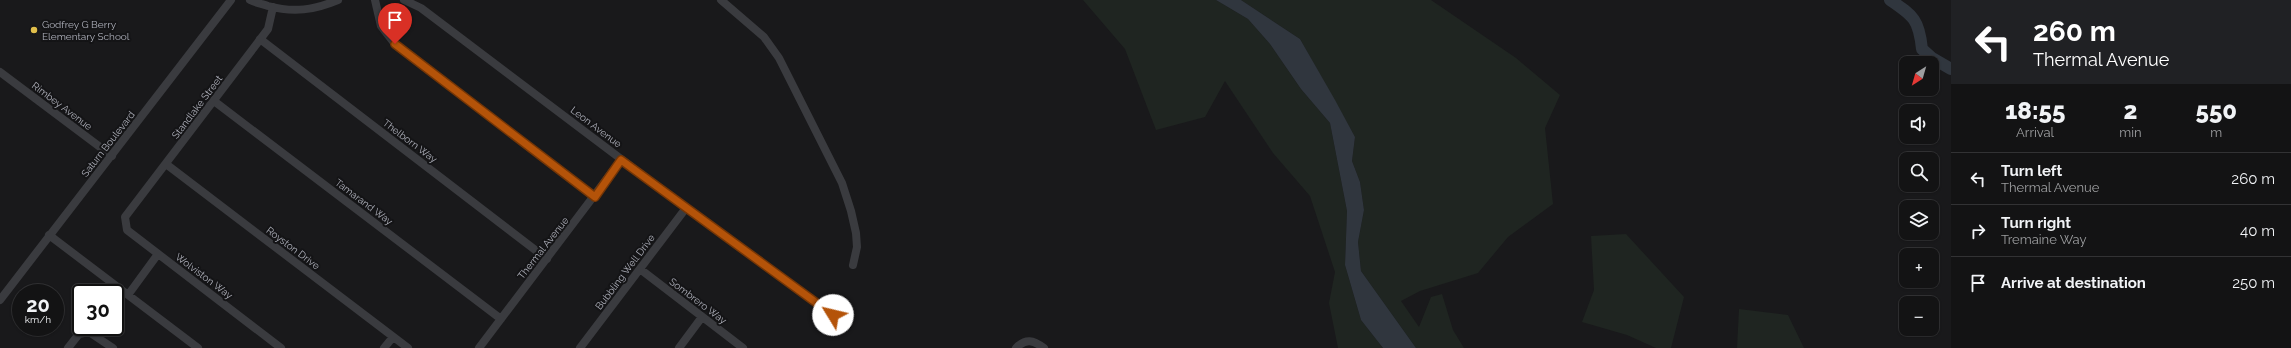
<!DOCTYPE html>
<html lang="en">
<head>
<meta charset="utf-8">
<style>
	:root { --surface:#131314; --page:#1c1c1d; --text:#f1f3f6; --muted:#9d9ea0; --line:#323234 }
	body { margin:0; font-family:Raleway,sans-serif; background:var(--page); color:var(--text); height:100vh; display:flex; flex-direction:column; font-size:15px; white-space:nowrap }
	* { box-sizing:border-box; margin:0 }
	p { font-size:13px; color:var(--muted) }
	.icon { flex:none; width:22px; height:22px; fill:none; stroke:currentColor; stroke-width:2; stroke-linecap:round; stroke-linejoin:round }
	.map { position:relative; flex:1; overflow:hidden }
	.drawer { display:flex; flex-direction:column; background:var(--surface); width:340px }
	.drawer>* { flex:none }
	.banner { background:#202124; color:#fff; overflow:hidden }
	.needle { width:26px; rotate:217deg }
	.tools { position:absolute; left:1899px; top:56px; display:grid; gap:8px }
	.tools a { display:grid; place-items:center; width:40px; height:40px; border-radius:8px; background:var(--surface); box-shadow:0 1px 3px #0004,0 0 0 1px var(--line); font-size:20px }
	.speed { position:absolute; left:12px; top:284px; display:flex; gap:8px; font-size:20px; font-weight:700; text-align:center }
	.speed>* { display:grid; place-content:center; width:52px; height:52px; border-radius:50%; background:var(--surface); box-shadow:0 1px 3px #0004,0 0 0 1px var(--line); line-height:1 }
	.speed small { font-size:10px; font-weight:400 }
	.speed .limit { border:2px solid #111; border-radius:6px; background:#fff; color:#111 }
	.pin { position:absolute; display:grid; place-items:center; width:34px; height:34px; color:#fff; margin:-41px -17px; border-radius:50% 50% 50% 0; rotate:-45deg; box-shadow:0 0 4px #0007 }
	.pin .icon { rotate:45deg }
	.me { position:absolute; width:44px; margin:-22px; rotate:306deg; stroke-linejoin:round; filter:drop-shadow(0 0 3px #0008) }
	.turn { display:flex; align-items:center; gap:14px; height:84px; padding:0 16px; font-size:18px }
	.turn .icon { width:52px; height:52px; stroke-width:2.5 }
	.turn b { display:block; font-size:28px; line-height:34px }
	.eta { display:flex; justify-content:space-evenly; align-items:center; height:68px; text-align:center }
	.eta b { font-size:24px; font-weight:800; line-height:28px }
	ul { padding:0; list-style:none }
	li { display:flex; align-items:center; gap:12px; height:52px; padding:0 16px; border-top:1px solid var(--line) }
	li div { flex:1 }
	li b { display:block; font-size:15px }
	li em { font-style:normal }
	main { display:flex; flex:1; min-height:0 }
	.map>svg:first-child { display:block }
	.green { fill:#1f2521 }
	.water { fill:#30363e }
	.lines { fill:none; stroke-linecap:round; stroke-linejoin:round }
	.river { stroke:#30363e; stroke-width:12 }
	.minor { stroke:#3a3b3f; stroke-width:8 }
	.route-casing { stroke:#753606; stroke-width:10 }
	.route { stroke:#b45309; stroke-width:7 }
	.poi-dot { fill:#e1bf4b; stroke:#141416; stroke-width:1.5 }
	.labels { text-anchor:middle; dominant-baseline:central; stroke-width:4; stroke-linejoin:round; paint-order:stroke }
	.poi-label { font-size:10px; fill:#adafb9; stroke:#141416; text-anchor:start }
	.street-label { font-size:10px; fill:#adafb9; stroke:#141416 }
</style>
</head>
<body>
<main>
<div class="map">
<svg width="1951" height="348" viewBox="0 0 1951 348">
	<rect width="100%" height="100%" fill="#19191b"/>
	<path class="green" d="M1083,0H1216L1248,19L1270,44L1301,89L1330,123L1347,211L1345,265L1361,320L1383,348H1338L1329,303L1335,272L1310,196L1273,153L1225,81L1205,117L1156,130L1125,49Z
		M1241,0H1431L1516,58L1560,95L1545,128L1553,204L1508,237L1478,273L1420,291L1401,301L1419,327L1431,297L1442,294L1453,330L1464,348H1416L1361,271L1358,242L1364,210L1360,182L1352,161L1355,137L1300,39Z
		M1626,234L1684,297L1671,348H1656L1627,335L1582,322L1594,290L1591,236Z
		M1739,309L1788,315L1804,348H1737Z"/>
	<path class="water" d="M1216,0H1241L1300,39L1335,100L1355,137L1352,161L1360,182L1364,210L1358,242L1361,271L1416,348H1383L1361,320L1345,265L1347,211L1330,123L1301,89L1270,44L1248,19Z"/>
	<g class="lines">
		<path class="river" d="M1890,0C1914,16 1919,20 1922,49L1932,58L1951,69"/>
		<path class="minor" d="M250,0C256,3 262,4 268,6C294,13 314,10 338,0
			M375,0L381,26L395,44L595,197
			M404,0L421,8L686,208L833,315
			M721,0L764,37L779,58L842,183L851,211L856,233L857,247L853,265
			M273,7L268,29L125,217L127,230L281,348
			M260,39L547,259
			M0,72L112,156
			M214,101L501,319
			M166,164L408,348
			M49,235L198,348
			M640,269L743,348
			M128,295L158,254
			M0,300L231,0
			M68,348L79,334L89,332L113,348
			M384,348L393,337
			M479,348L621,160
			M580,348L686,208
			M679,348L702,317
			M1016,348C1026,338 1033,340 1044,348"/>
	</g>
	<g class="lines">
		<defs>
			<path id="route" d="M395,44L595,197L621,160L833,315"/>
		</defs>
		<use href="#route" class="route-casing"/>
		<use href="#route" class="route"/>
	</g>
	<circle class="poi-dot" cx="34" cy="30" r="4"/>
	<g class="labels">
		<g class="poi-label">
			<text x="42" y="24">Godfrey G Berry<tspan x="42" dy="12">Elementary School</tspan></text>
		</g>
		<g class="street-label">
			<text transform="translate(62 106) rotate(37)">Rimbey Avenue</text>
			<text transform="translate(197 107) rotate(-53)">Standlake Street</text>
			<text transform="translate(596 127) rotate(37)">Leon Avenue</text>
			<text transform="translate(410 141) rotate(37)">Thelborn Way</text>
			<text transform="translate(108 144) rotate(-52)">Saturn Boulevard</text>
			<text transform="translate(364 202) rotate(37)">Tamarand Way</text>
			<text transform="translate(293 248) rotate(37)">Royston Drive</text>
			<text transform="translate(543 248) rotate(-52)">Thermal Avenue</text>
			<text transform="translate(625 272) rotate(-53)">Bubbling Well Drive</text>
			<text transform="translate(204 276) rotate(37)">Wolviston Way</text>
			<text transform="translate(698 301) rotate(37)">Sombrero Way</text>
		</g>
	</g>
</svg>
<div class="tools">
<a><svg class="needle" viewBox="-14 -14 28 28"><path d="M0-13l5 13h-10z" fill="#e53935"/><path d="M0 13l5-13h-10z" fill="#9d9ea0"/></svg></a>
<a><svg class="icon" aria-label="sound" viewBox="0 0 24 24"><path d="M4 9h4l5-4v14l-5-4H4zM17 9q2 3 0 6"/></svg></a>
<a><svg class="icon" aria-label="search" viewBox="0 0 24 24"><circle cx="10" cy="10" r="6"/><path d="M15 15l6 6"/></svg></a>
<a><svg class="icon" aria-label="layers" viewBox="0 0 24 24"><path d="M12 4l9 5-9 5-9-5zM3 14l9 5 9-5"/></svg></a>
<a>+</a>
<a>−</a>
</div>
<div class="speed"><div>20<small>km/h</small></div><div class="limit">30</div></div>
<div class="pin" style="left:395px;top:44px;background:#d93025"><svg class="icon" aria-label="arrive" viewBox="0 0 24 24"><path d="M6 21V4h12l-3 4 3 4H6"/></svg></div>
<svg class="me" style="left:833px;top:315px" viewBox="-20 -20 40 40"><circle r="19" fill="#fff"/><path d="M0-13L10 11 0 6-10 11z" fill="#b45309"/></svg>
</div>
<section class="drawer">
<div class="banner">
<div class="turn"><svg class="icon" aria-label="left" viewBox="0 0 24 24"><path d="M17 20v-9H6M10 6l-5 5 5 5"/></svg><div><b>260 m</b>Thermal Avenue</div></div>
</div>
<div class="eta">
<div><b>18:55</b><p>Arrival</p></div>
<div><b>2</b><p>min</p></div>
<div><b>550</b><p>m</p></div>
</div>
<ul>
<li><svg class="icon" aria-label="left" viewBox="0 0 24 24"><path d="M17 20v-9H6M10 6l-5 5 5 5"/></svg><div><b>Turn left</b><p>Thermal Avenue</p></div><em>260 m</em></li>
<li><svg class="icon" aria-label="right" viewBox="0 0 24 24"><path d="M7 20v-9h11M14 6l5 5-5 5"/></svg><div><b>Turn right</b><p>Tremaine Way</p></div><em>40 m</em></li>
<li><svg class="icon" aria-label="arrive" viewBox="0 0 24 24"><path d="M6 21V4h12l-3 4 3 4H6"/></svg><div><b>Arrive at destination</b></div><em>250 m</em></li>
</ul>
</section>
</main>
</body>
</html>
